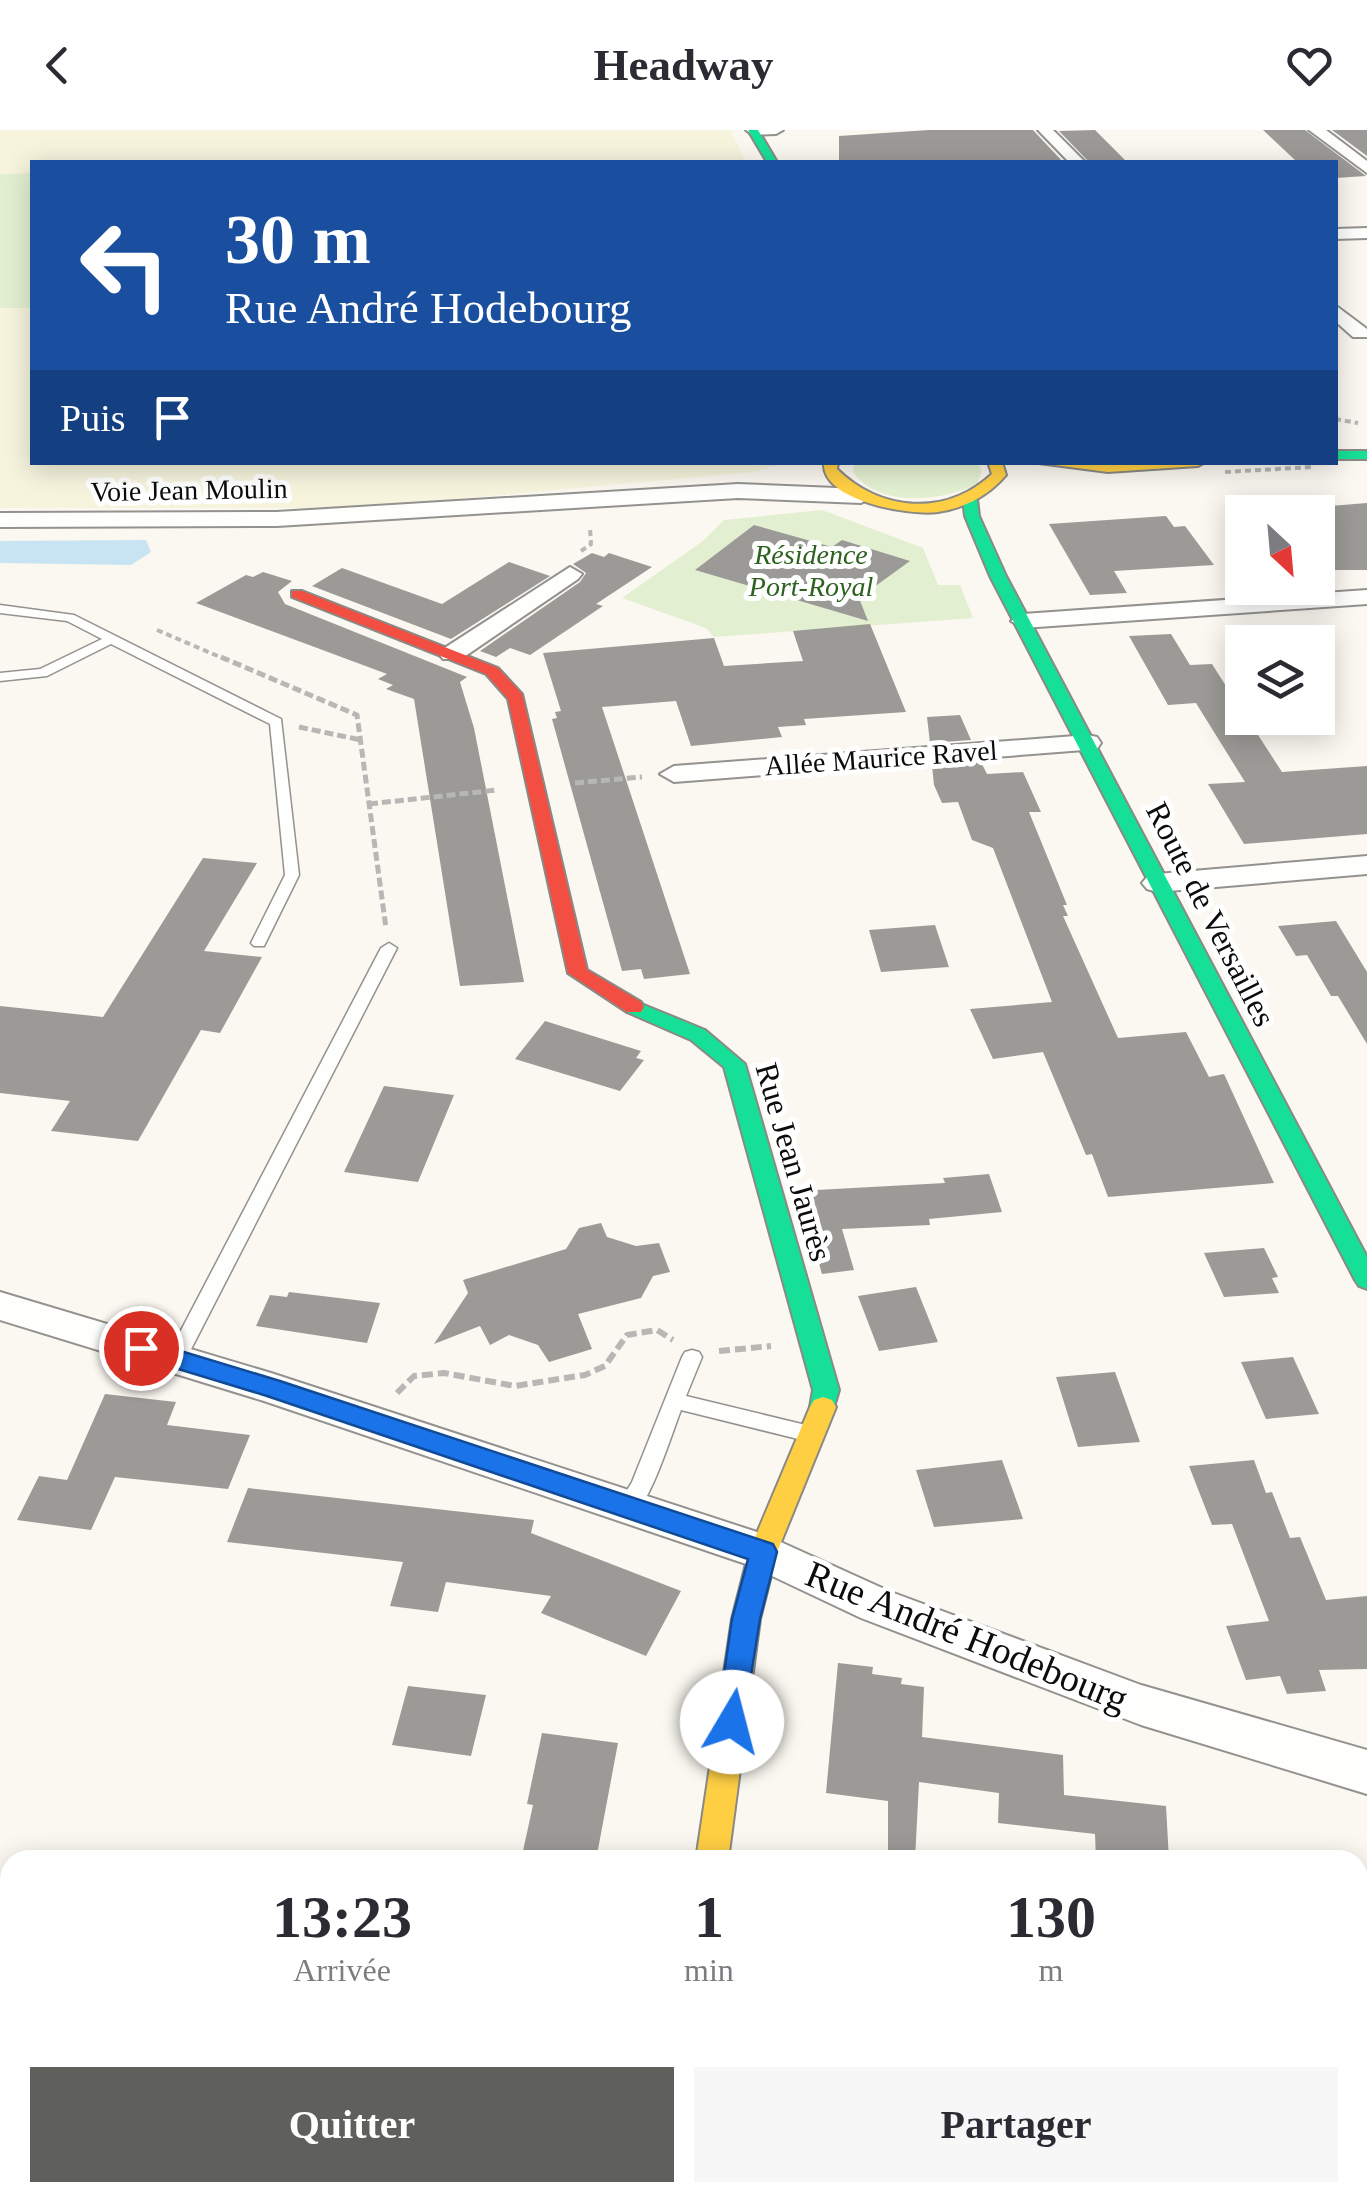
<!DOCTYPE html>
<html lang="fr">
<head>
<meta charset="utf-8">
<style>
	:root { --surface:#fff; --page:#f7f7f7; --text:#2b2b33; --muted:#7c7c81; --accent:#5f5f5c }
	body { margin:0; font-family:Georgia,serif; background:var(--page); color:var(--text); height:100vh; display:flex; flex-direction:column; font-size:38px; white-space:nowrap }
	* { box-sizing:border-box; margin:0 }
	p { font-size:32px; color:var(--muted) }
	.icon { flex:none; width:55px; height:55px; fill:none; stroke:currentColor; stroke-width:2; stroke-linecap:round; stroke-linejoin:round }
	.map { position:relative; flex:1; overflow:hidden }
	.sheet { position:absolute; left:0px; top:1720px; width:1368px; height:352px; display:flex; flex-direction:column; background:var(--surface); border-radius:30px 30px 0 0; box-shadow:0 5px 25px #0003 }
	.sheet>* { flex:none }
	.hud { position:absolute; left:30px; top:30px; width:1308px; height:305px; border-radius:0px; box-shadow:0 5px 25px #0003; background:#1a4fa0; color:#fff; overflow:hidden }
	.needle { width:65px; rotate:154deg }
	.buttons { position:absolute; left:1225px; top:365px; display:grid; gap:20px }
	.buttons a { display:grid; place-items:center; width:110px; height:110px; border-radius:0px; background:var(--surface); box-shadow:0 5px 25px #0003; font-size:50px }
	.pin { position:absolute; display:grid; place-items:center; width:85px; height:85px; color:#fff; margin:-42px; border:5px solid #fff; border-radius:50%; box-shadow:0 2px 10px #0007 }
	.me { position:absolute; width:110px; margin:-55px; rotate:8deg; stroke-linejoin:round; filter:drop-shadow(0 0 8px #0008) }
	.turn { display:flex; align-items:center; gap:35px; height:210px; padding:0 30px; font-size:45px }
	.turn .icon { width:130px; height:130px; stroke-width:2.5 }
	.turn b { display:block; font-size:70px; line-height:85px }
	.then { display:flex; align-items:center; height:95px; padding:0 30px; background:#0003; gap:20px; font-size:38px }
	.eta { display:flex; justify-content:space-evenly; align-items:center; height:170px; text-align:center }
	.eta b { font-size:60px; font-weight:600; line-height:70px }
	.button { display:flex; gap:20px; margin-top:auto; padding:20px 30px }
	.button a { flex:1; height:115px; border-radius:0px; background:var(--accent); color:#fff; font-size:40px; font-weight:600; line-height:115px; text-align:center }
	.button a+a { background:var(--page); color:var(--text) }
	header { display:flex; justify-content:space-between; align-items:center; height:130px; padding:0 30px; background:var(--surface); font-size:45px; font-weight:600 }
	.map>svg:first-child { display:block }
	.farmland { fill:#f6f4dd }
	.green { fill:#e3efd1 }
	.water { fill:#c8e4f2 }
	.building { fill:#9c9a96 }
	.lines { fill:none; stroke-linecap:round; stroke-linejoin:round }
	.lane-casing { stroke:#93928f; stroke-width:3 }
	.street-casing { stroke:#93928f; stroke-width:4 }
	.fast-casing { stroke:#8a8985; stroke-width:4 }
	.slow-casing { stroke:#8a8985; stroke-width:4 }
	.jam-casing { stroke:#8a8985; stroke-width:4 }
	.path-far2 { stroke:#b7b7b5; stroke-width:4; stroke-dasharray:6 4; stroke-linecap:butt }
	.path-far1 { stroke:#b7b7b5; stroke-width:5; stroke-dasharray:9 4; stroke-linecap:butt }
	.path { stroke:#b7b7b5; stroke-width:6; stroke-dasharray:11 5; stroke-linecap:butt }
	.lane { fill:#fefefd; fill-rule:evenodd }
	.street { fill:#fefefd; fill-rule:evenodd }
	.fast { fill:#16e098; fill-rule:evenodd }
	.slow { fill:#ffcf43; fill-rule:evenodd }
	.jam { fill:#f24e42; fill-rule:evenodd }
	.route { fill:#1a73e8; stroke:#114b97; stroke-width:2.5 }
	.labels { text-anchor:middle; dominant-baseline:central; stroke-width:10; stroke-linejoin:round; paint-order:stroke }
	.far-street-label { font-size:28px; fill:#0c0c0c; stroke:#fff }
	.far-park-label { font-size:28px; font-style:italic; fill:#2d611f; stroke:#fff }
	.street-label { font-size:32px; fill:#0c0c0c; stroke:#fff }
	.near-street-label { font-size:38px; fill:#0c0c0c; stroke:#fff }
</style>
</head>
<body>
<header><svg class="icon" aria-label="back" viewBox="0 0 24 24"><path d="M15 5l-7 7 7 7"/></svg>Headway<svg class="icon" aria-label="heart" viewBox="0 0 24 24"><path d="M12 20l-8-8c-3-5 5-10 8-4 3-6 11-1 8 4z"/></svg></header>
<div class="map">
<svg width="1367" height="2072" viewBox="0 0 1367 2072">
	<rect width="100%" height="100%" fill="#faf8f0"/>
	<path class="farmland" d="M0,0H730L746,32H32V43L0,44Z
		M0,178H32V332L785,333L753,342L358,378H0Z"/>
	<path class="green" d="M32,43V178H0V44Z
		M855,332H977L982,341L977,354C943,371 879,379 853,342Z
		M822,380L923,418L938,455H960L973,488L714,507L706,498L622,468L703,411L724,390Z"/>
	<path class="water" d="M146,410L151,422L131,435L0,433V411Z"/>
	<path class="building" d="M929,0H1033L1063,32H839V6Z
		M1095,0L1125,30L1088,31L1059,1Z
		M1263,0H1305L1366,46L1335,48V32H1297Z
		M1332,0H1367V26Z
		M1367,373V440H1318V377Z
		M1166,386L1174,397L1185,396L1214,435L1114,441L1127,463L1090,465L1049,394Z
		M754,395L832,417L842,410L910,431L859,468L868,491L695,440Z
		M592,423L604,427L609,423L652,437L596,474L603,476L530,525L510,518L496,527L480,521L580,452L586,443L573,434Z
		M509,432L550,446L451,509L312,456L342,438L442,474Z
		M263,442L292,451L278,462L285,474L467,547L460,552L474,598L524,852L460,856L414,569L386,559L393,555L378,549L387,544L196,473L246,445L253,447Z
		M870,494L906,582L804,589L806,595L778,597L782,607L691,616L676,571L602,577L690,844L644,849L641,839L622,841L552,589L557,588L555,582L561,581L543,523L714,508L724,536L803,531L793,501Z
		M1171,504L1190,535L1212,534L1242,581V588H1247L1282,642L1367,636V704L1244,714L1208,654L1245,652L1196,573L1168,575L1129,506Z
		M960,585L971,610L930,613L927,587Z
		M981,632L987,644L1023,642L1041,682H1029L1067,775H1063L1068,786H1063L1118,908L1186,902L1209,947L1224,944L1274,1053L1108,1067L1092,1024L1086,1025L1043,922L993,929L970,879L1052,872L993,718L972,710L958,672L942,673L934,655L932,636Z
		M203,728L257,733L204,821L262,827L220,903L201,900L138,1011L51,1001L70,971L0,963V876L103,887Z
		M1336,791L1367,842V914L1338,866H1331L1307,825L1296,826L1278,796Z
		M935,795L949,837L881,842L869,800Z
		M545,891L641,921L636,928L644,930L620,961L515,929Z
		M384,956L454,965L418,1052L344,1042Z
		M989,1044L1002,1082L929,1089L930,1095L842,1099L854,1140L822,1144L798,1061L945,1053L943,1048Z
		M601,1093L607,1107L636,1116L659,1113L670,1142L653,1146L641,1168L578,1184L592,1219L549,1232L538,1215L509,1205L490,1215L480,1196L434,1214L468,1163L463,1150L566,1119L579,1098Z
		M1264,1118L1278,1147L1272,1148L1279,1163L1224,1167L1204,1123Z
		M916,1157L938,1212L879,1221L858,1166Z
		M289,1162L380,1173L367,1213L256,1196L270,1165L287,1167Z
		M1293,1227L1319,1284L1266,1289L1241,1232Z
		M1115,1242L1140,1312L1078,1317L1056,1247Z
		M105,1264L176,1272L167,1295L250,1305L228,1359L115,1347L91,1400L17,1390L39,1346L67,1350Z
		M1002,1330L1023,1389L934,1397L916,1340Z
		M1254,1330L1266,1363L1272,1362L1290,1408L1300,1407L1326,1470L1367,1466V1539L1319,1540L1326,1561L1287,1564L1280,1546L1246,1550L1226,1496L1269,1491L1232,1394L1212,1395L1189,1336Z
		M248,1358L534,1390L531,1403L681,1461L646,1526L541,1483L551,1466L446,1452L438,1482L390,1476L403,1432L227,1412Z
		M838,1533L873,1537L872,1544L902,1548L901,1554L924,1557L922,1607L1063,1625L1064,1665L1166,1676L1169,1730H1096L1095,1704L998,1693L999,1663L919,1652L915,1730H888V1671L826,1663Z
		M408,1556L486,1565L471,1626L392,1615Z
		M542,1603L618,1613L596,1730H521L533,1675L527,1674Z"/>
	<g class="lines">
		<defs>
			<path id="lane" d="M0,475L74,485L281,589L299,745L264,816H254L251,813L285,745L270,594L111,514L47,546L0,551V543L40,539L102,509L67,491L0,483Z
				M389,813L397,818L186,1229L183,1234H169L166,1229L381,818Z
				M692,1220L699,1222L702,1227L686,1266L810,1296L817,1298L820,1304L817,1310L810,1312L681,1280C672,1303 652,1368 635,1383C629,1388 626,1385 620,1383L617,1377L632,1352L682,1227L685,1222Z"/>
			<path id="street" d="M746,0H783L776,4L753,5Z
				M1038,0H1053L1085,32H1069Z
				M1309,0H1326L1367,31V43Z
				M1367,98V108L1335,109V99Z
				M1335,175L1367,199V207H1353L1335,191Z
				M738,354L861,359L872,366L861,373L738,368L277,396L0,397V383L277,382Z
				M570,437L582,444L578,449L461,529H443L439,524L443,519Z
				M1367,460V474L1023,498L1011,491L1023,484Z
				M1088,605L1097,607L1101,613L1097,619L674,652L660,644L674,636Z
				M1367,726V744L1157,762L1147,759L1142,753L1147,747L1157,744Z
				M0,1162L271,1243L763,1404L891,1462L1141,1555L1367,1620V1664L1141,1595L861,1488L749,1435L264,1271L0,1190Z
				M638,2062H692V2072H636Z"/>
			<path id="fast" d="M748,0H758L777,32H767Z
				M1335,321H1367V329H1335Z
				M970,365L977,369L979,386L1006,446L1367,1127V1159L1359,1156L1355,1150L990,446L965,386L963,369Z
				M634,871L705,900L745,934L839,1260L832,1284L823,1287L814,1284L810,1277L813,1260L724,937L691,910L627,882L624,877Z"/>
			<path id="slow" d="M824,332H838L837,339C881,382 946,387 992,344L988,332H1002L1006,345C988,366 965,378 938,382C910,386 820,371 824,332Z
				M1031,332H1205L1198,336L1108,342Z
				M823,1267L832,1270L836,1277L777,1422L760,1489L728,1730H696L732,1489L749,1422L810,1277L814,1270Z"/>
			<path id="jam" d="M292,461H302L498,538L522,564L587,840L641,872L644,877L641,882H627L568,843L508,569L486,544L292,467Z"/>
		</defs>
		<use href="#lane" class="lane-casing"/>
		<use href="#street" class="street-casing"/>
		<use href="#fast" class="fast-casing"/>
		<use href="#slow" class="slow-casing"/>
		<use href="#jam" class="jam-casing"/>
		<path class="path-far2" d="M1335,289L1358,293
			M1225,342L1313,337
			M581,421L591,414L590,397
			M157,500L227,530"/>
		<path class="path-far1" d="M221,527L357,585L386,798
			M299,597L361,610
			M575,653L642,647
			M369,674L497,660"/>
		<path class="path" d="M719,1221L771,1216
			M397,1263L414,1246L444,1243L515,1256L585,1245L605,1236L627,1205L657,1200L673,1210"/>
		<use href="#lane" class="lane"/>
		<use href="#street" class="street"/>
		<use href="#fast" class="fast"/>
		<use href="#slow" class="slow"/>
		<use href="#jam" class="jam"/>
	</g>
	<path class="route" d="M141,1209L280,1251L773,1414L777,1422L760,1489L742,1602L732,1606L721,1602L717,1592L732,1489L748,1429L267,1266L132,1225L129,1218L132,1212Z"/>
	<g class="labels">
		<g class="far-street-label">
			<text transform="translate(189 360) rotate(-1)">Voie Jean Moulin</text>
			<text transform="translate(881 628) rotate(-4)">Allée Maurice Ravel</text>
		</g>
		<g class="far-park-label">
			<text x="811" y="424">Résidence<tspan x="811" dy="32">Port-Royal</tspan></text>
		</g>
		<g class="street-label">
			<text transform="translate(1211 784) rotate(63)">Route de Versailles</text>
			<text transform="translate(794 1032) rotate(74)">Rue Jean Jaurès</text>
		</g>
		<g class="near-street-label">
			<text transform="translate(967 1506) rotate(22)">Rue André Hodebourg</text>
		</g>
	</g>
</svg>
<div class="buttons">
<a><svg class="needle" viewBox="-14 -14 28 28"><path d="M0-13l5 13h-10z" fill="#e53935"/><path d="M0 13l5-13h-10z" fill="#7c7c81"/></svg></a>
<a><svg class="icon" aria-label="layers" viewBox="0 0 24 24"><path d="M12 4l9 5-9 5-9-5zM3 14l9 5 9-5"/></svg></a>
</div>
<div class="pin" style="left:141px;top:1218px;background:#d93025"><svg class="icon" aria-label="arrive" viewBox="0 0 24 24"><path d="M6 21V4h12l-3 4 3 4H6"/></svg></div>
<svg class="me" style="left:732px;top:1592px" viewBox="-20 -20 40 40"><circle r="19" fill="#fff"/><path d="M0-13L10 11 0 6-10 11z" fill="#1a73e8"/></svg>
<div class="hud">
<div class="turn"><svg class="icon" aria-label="left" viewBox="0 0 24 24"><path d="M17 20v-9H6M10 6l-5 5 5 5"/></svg><div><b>30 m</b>Rue André Hodebourg</div></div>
<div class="then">Puis<svg class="icon" aria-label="arrive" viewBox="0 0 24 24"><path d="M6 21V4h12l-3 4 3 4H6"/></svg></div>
</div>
<section class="sheet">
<div class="eta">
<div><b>13:23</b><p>Arrivée</p></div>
<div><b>1</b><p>min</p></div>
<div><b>130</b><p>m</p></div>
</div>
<div class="button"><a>Quitter</a><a>Partager</a></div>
</section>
</div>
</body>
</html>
